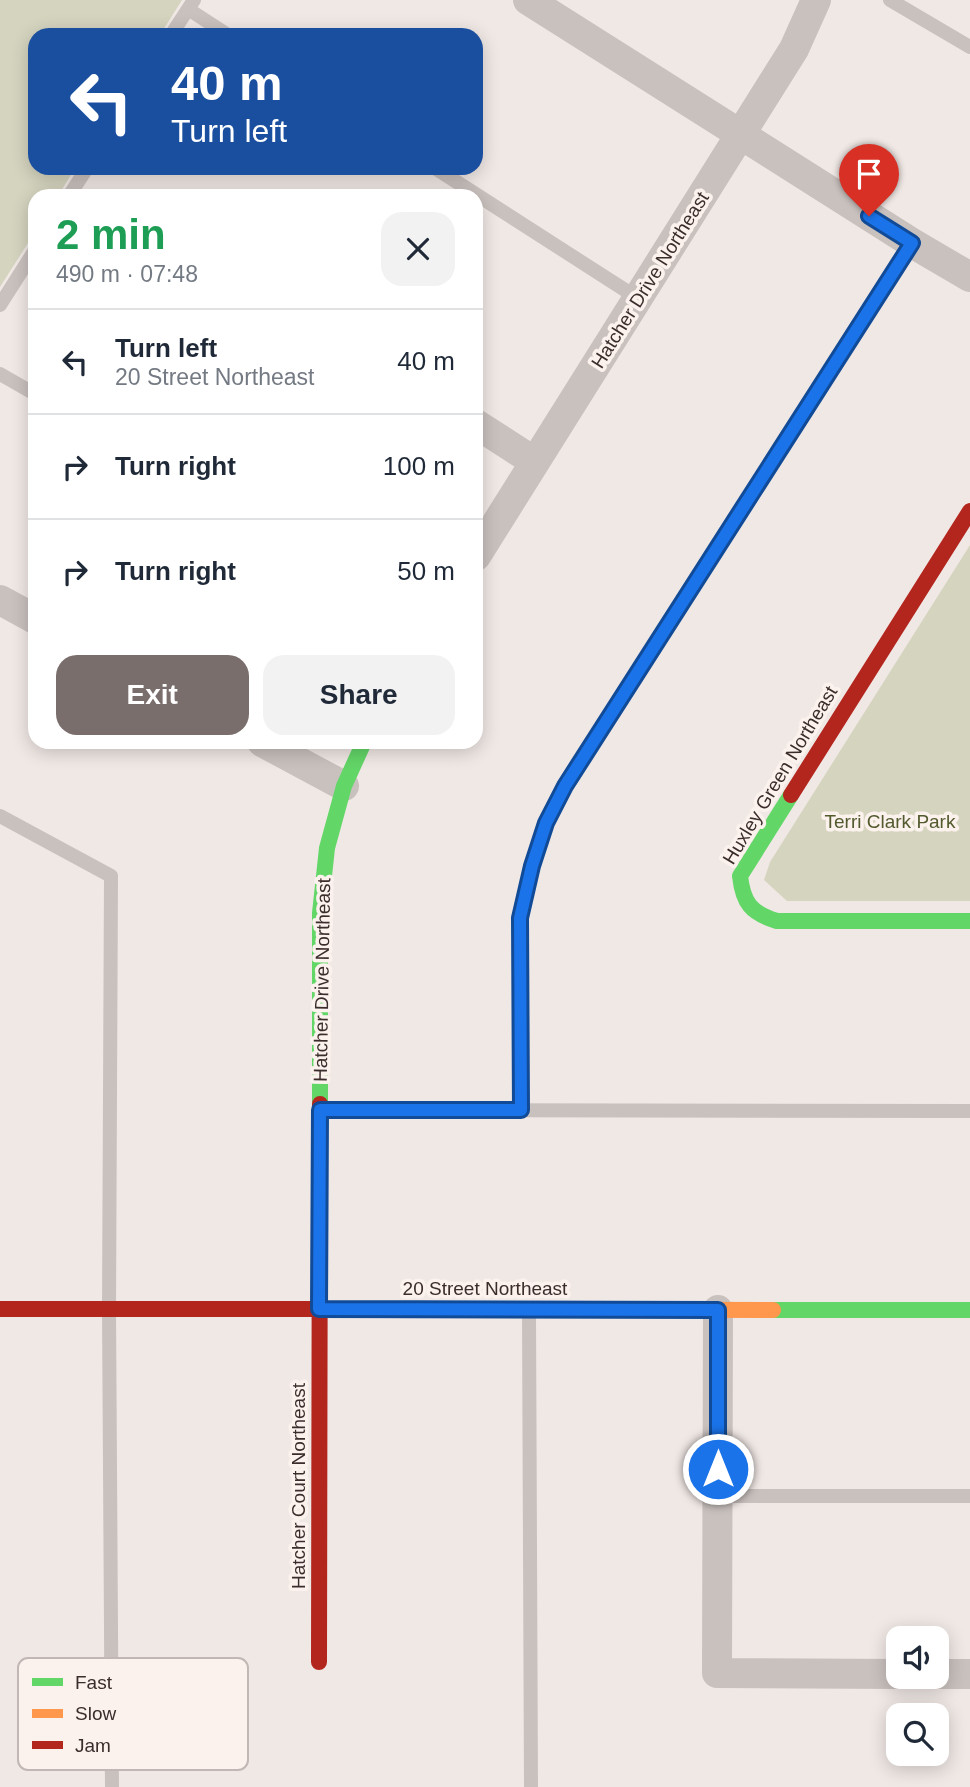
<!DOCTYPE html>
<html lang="en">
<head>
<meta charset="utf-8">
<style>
	:root { --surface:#fff; --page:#f2f2f3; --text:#1f2937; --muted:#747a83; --line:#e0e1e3; --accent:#7a6e6c }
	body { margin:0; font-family:Arial,sans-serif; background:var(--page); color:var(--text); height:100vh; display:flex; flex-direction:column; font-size:26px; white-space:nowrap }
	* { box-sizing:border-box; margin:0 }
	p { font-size:23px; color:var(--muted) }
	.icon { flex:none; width:38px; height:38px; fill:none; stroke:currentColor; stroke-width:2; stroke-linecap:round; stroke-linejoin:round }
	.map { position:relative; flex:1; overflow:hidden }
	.panel { position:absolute; left:28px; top:189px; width:455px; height:560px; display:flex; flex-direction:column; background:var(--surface); border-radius:21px; box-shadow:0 4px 18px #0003 }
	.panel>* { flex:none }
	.guide { position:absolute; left:28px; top:28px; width:455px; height:147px; border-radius:21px; box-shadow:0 4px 18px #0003; background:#1a4fa0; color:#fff; overflow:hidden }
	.buttons { position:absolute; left:886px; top:1626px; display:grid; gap:14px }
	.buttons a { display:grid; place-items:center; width:63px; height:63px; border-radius:14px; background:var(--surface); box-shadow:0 4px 18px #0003; font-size:35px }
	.pin { position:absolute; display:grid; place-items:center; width:60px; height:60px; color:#fff; margin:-72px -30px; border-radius:50% 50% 50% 0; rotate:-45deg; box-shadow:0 0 7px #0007 }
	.pin .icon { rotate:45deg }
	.me { position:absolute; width:77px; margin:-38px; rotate:0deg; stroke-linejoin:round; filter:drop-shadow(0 0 5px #0008) }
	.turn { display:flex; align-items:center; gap:24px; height:147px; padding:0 28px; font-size:32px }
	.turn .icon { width:91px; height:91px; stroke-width:2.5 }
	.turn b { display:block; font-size:49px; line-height:60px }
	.round { display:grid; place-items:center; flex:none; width:74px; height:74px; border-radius:21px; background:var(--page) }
	.overview { display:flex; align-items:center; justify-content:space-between; height:119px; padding:0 28px }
	h1 { font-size:42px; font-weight:700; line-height:52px; color:#1e9e55 }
	.button { display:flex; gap:14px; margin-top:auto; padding:14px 28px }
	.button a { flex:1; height:80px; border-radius:21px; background:var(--accent); color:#fff; font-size:28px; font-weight:700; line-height:80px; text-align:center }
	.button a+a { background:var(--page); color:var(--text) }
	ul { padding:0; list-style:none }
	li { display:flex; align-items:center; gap:21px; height:105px; padding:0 28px; border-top:2px solid var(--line) }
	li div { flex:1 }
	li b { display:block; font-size:26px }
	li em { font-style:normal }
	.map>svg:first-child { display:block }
	.park { fill:#d5d4bf }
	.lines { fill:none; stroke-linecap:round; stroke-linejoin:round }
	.lane { stroke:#c9c1be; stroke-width:14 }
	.street { stroke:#c9c1be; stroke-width:30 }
	.fast { stroke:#63d668; stroke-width:16 }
	.slow { stroke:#ff974d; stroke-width:16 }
	.jam { stroke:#b3261e; stroke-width:16 }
	.route-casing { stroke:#114b97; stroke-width:18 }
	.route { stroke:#1a73e8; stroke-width:12 }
	.labels { text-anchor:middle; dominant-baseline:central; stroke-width:7; stroke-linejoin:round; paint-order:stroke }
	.street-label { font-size:19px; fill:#3b2d2b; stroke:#fbf2ee }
	.park-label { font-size:19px; fill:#525a2e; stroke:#fbf2ee }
	.key { fill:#fbf2ee; stroke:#c1b7b4; stroke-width:2 }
	.key-label { font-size:19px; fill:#3b2d2b }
</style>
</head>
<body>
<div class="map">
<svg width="970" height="1787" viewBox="0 0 970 1787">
	<rect width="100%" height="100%" fill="#f0e8e5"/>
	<path class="park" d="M0,0H182L160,35H35V168H75L58,196H35V232L0,287Z
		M970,545V901H787L764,880L770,862Z"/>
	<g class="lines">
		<path class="lane" d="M890,0L970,47
			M188,9L228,35
			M171,35L194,0
			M435,168L639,299
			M69,196L87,168
			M0,305L35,250
			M0,374L35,394
			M0,816L111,876L109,1309L112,1787
			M320,1110L970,1111
			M521,1110L520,918L532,866L546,823L565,785L912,243
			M529,1311L531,1787
			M717,1496H970"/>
		<path class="street" d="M528,0L912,243L970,277
			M476,424L535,462
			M476,556L794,49L816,0
			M0,600L35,619
			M262,742L344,786
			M718,1310L717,1673L898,1674
			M936,1674H970"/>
		<path class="fast" d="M791,795L740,876C743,903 751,913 777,921H970
			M320,1104V913L327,848L344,786L364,742
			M773,1310H970"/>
		<path class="slow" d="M455,1309L773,1310"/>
		<path class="jam" d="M791,795L970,511
			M0,1309H455
			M319,1662L320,1104"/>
	</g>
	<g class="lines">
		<defs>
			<path id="route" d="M718,1469V1310L319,1309L320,1110H521L520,918L532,866L546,823L565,786L912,243L869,216"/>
		</defs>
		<use href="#route" class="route-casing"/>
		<use href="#route" class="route"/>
	</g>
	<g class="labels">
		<g class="street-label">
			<text transform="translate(650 280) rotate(-58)">Hatcher Drive Northeast</text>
			<text transform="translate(780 775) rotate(-59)">Huxley Green Northeast</text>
			<text transform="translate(322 980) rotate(-89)">Hatcher Drive Northeast</text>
			<text x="485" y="1288">20 Street Northeast</text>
			<text transform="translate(298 1486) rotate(-90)">Hatcher Court Northeast</text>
		</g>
		<g class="park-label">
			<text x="890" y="821">Terri Clark Park</text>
		</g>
	</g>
	<rect x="18" y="1658" width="230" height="112" rx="10" class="key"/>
	<rect x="32" y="1678" width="31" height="8" fill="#63d668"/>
	<rect x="32" y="1709" width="31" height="9" fill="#ff974d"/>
	<rect x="32" y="1741" width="31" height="8" fill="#b3261e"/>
	<g class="key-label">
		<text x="75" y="1689">Fast</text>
		<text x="75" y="1720">Slow</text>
		<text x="75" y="1752">Jam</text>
	</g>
</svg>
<div class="buttons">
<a><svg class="icon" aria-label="sound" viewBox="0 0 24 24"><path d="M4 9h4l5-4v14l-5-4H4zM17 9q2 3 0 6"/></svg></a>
<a><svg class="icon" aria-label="search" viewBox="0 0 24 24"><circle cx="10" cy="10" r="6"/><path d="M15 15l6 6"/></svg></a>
</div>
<div class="pin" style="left:869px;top:216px;background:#d93025"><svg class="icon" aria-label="arrive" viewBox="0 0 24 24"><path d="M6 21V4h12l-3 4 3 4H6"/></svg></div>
<svg class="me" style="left:718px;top:1469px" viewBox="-20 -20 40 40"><circle r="17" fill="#1a73e8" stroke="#fff" stroke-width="3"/><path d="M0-11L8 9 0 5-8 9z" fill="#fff"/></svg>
<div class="guide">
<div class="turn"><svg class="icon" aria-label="left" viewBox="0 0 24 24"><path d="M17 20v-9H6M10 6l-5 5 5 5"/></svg><div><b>40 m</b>Turn left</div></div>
</div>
<section class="panel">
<div class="overview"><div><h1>2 min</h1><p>490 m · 07:48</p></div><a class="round"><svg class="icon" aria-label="close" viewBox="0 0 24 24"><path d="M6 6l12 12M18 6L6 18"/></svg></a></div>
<ul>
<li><svg class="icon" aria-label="left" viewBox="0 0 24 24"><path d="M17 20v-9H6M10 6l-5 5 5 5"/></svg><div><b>Turn left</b><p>20 Street Northeast</p></div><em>40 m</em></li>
<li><svg class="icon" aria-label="right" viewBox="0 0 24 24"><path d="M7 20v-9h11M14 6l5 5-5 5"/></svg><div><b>Turn right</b></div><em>100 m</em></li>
<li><svg class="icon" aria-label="right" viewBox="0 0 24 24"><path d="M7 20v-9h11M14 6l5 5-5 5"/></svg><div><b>Turn right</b></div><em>50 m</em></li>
</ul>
<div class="button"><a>Exit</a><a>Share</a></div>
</section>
</div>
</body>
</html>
